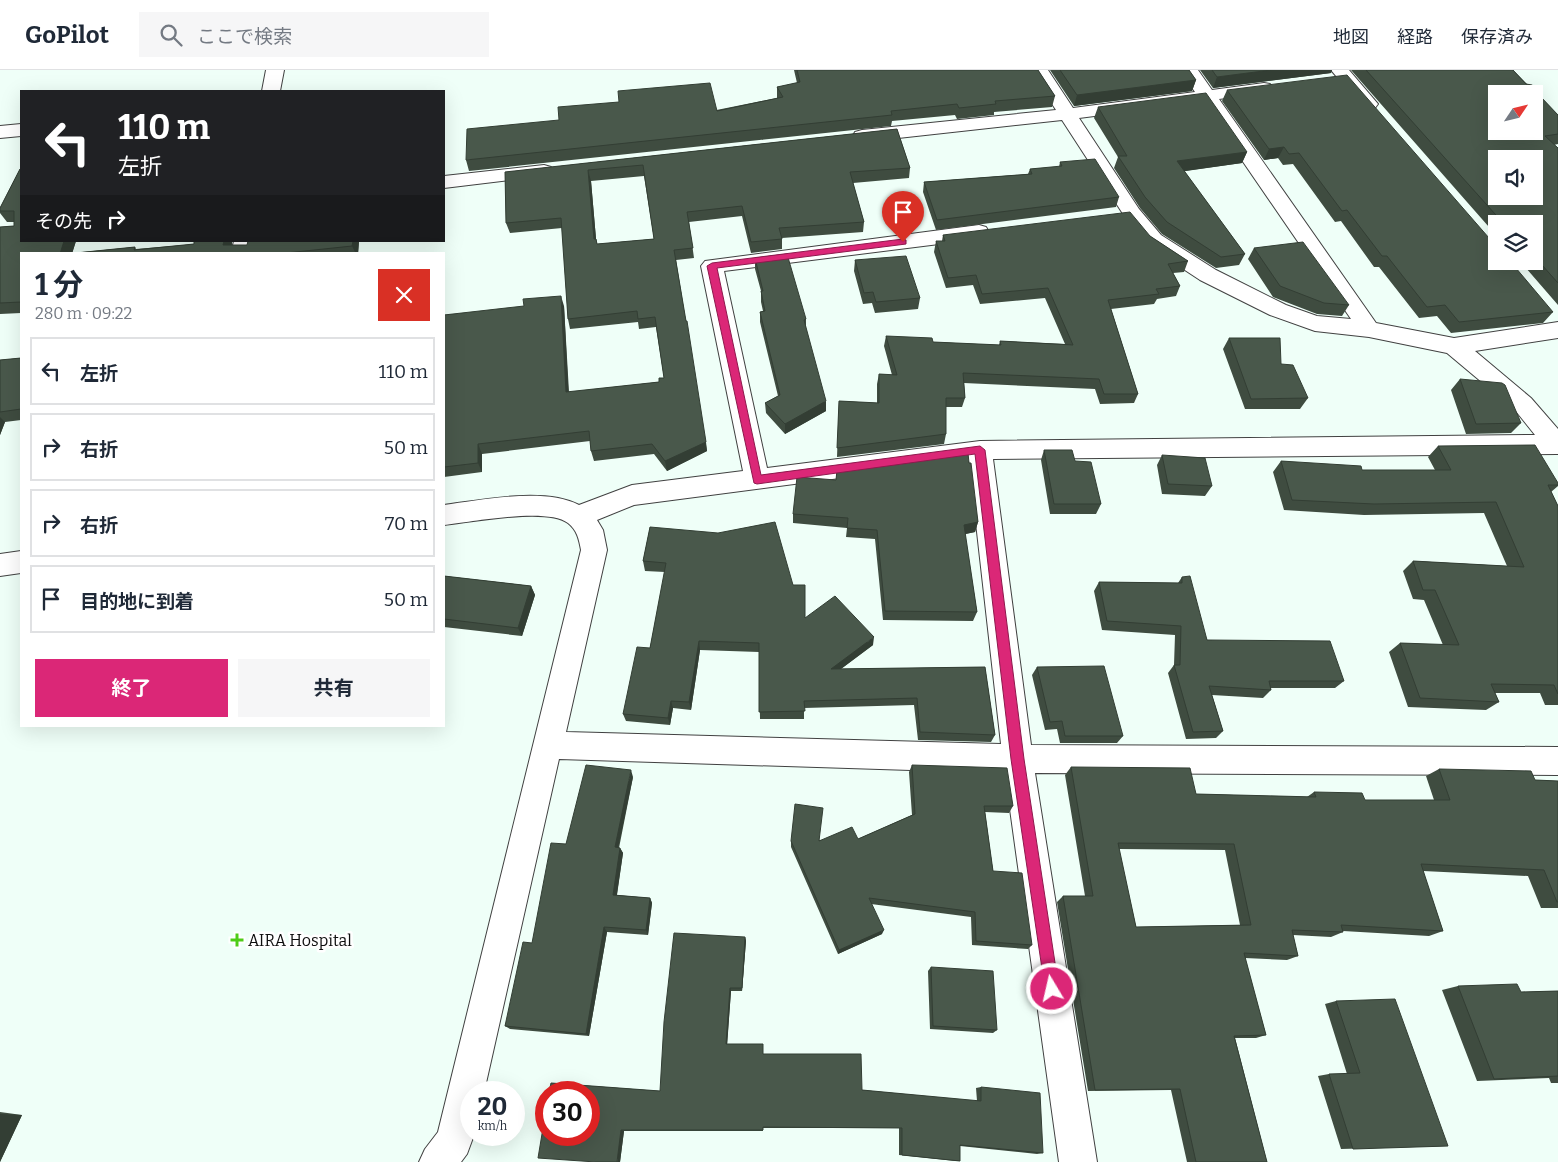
<!DOCTYPE html>
<html lang="ja">
<head>
<meta charset="utf-8">
<style>
	:root { --surface:#fff; --page:#f6f6f7; --text:#1f2937; --muted:#747a83; --line:#e0e1e3; --accent:#db2777 }
	body { margin:0; font-family:Bitter,"Noto Sans JP",serif; background:var(--page); color:var(--text); height:100vh; display:flex; flex-direction:column; font-size:19px; white-space:nowrap }
	* { box-sizing:border-box; margin:0 }
	p { font-size:16px; color:var(--muted) }
	.icon { flex:none; width:28px; height:28px; fill:none; stroke:currentColor; stroke-width:2; stroke-linecap:round; stroke-linejoin:round }
	.map { position:relative; flex:1; overflow:hidden }
	.sheet { position:absolute; left:20px; top:182px; width:425px; height:475px; display:flex; flex-direction:column; background:var(--surface); border-radius:0px; box-shadow:0 5px 20px #0002 }
	.sheet>* { flex:none }
	.hud { position:absolute; left:20px; top:20px; width:425px; height:152px; border-radius:0px; box-shadow:0 5px 20px #0002; background:#202124; color:#fff; overflow:hidden }
	.needle { width:32px; rotate:55deg }
	.buttons { position:absolute; left:1488px; top:15px; display:grid; gap:10px }
	.buttons a { display:grid; place-items:center; width:55px; height:55px; border-radius:0px; background:var(--surface); box-shadow:0 5px 20px #0002; font-size:25px }
	.speed { position:absolute; left:460px; top:1011px; display:flex; gap:10px; font-size:25px; font-weight:700; text-align:center }
	.speed>* { display:grid; place-content:center; width:65px; height:65px; border-radius:50%; background:var(--surface); box-shadow:0 5px 20px #0002; line-height:1 }
	.speed small { font-size:12px; font-weight:400 }
	.speed .limit { border:8px solid #d22; background:#fff; color:#111 }
	.pin { position:absolute; display:grid; place-items:center; width:42px; height:42px; color:#fff; margin:-51px -21px; border-radius:50% 50% 50% 0; rotate:-45deg; box-shadow:0 0 5px #0007 }
	.pin .icon { rotate:45deg }
	.me { position:absolute; width:55px; margin:-28px; rotate:351deg; stroke-linejoin:round; filter:drop-shadow(0 0 4px #0008) }
	.turn { display:flex; align-items:center; gap:18px; height:105px; padding:0 15px; font-size:22px }
	.turn .icon { width:65px; height:65px; stroke-width:2.5 }
	.turn b { display:block; font-size:35px; line-height:42px }
	.then { display:flex; align-items:center; height:48px; padding:0 15px; background:#0003; gap:10px; font-size:19px }
	.round { display:grid; place-items:center; flex:none; width:52px; height:52px; border-radius:0px; background:var(--page) }
	.headline { display:flex; align-items:center; justify-content:space-between; height:85px; padding:0 15px }
	h1 { font-size:30px; font-weight:700; line-height:38px }
	.primary-button { display:flex; gap:10px; margin-top:auto; padding:10px 15px }
	.primary-button a { flex:1; height:58px; border-radius:0px; background:var(--accent); color:#fff; font-size:20px; font-weight:700; line-height:58px; text-align:center }
	.primary-button a+a { background:var(--page); color:var(--text) }
	ul { padding:0; list-style:none }
	li { display:flex; align-items:center; gap:15px; height:68px; margin:0 10px 8px; padding:0 5px; border:2px solid var(--line); border-radius:0px }
	li div { flex:1 }
	li b { display:block; font-size:19px }
	li em { font-style:normal }
	header { display:flex; align-items:center; gap:30px; box-sizing:border-box; height:70px; padding:0 25px; background:var(--surface); border-bottom:1px solid var(--line) }
	header strong { font-size:24px }
	nav { display:flex; gap:28px; margin-inline-start:auto; font-size:18px }
	.search { width:350px; height:45px; background:var(--page); display:flex; align-items:center; gap:12px; box-sizing:border-box; padding:0 18px; border-radius:0px; color:var(--muted); font-size:19px }
	.map>svg:first-child { display:block }
	.lines { fill:none; stroke-linecap:round; stroke-linejoin:round }
	.minor-casing { stroke:#414141; stroke-width:2 }
	.minor { fill:#fff; fill-rule:evenodd }
	.wall { fill:#3f4c40; fill-rule:evenodd }
	.shaded-wall { fill:#333e34 }
	.building { fill:#49584b; stroke:#333e34; fill-rule:evenodd }
	.route { fill:#db2777; stroke:#8e194d }
	.poi-dot { fill:#4ecc18; stroke:#fff; stroke-width:2 }
	.labels { text-anchor:middle; dominant-baseline:central; stroke-width:5; stroke-linejoin:round; paint-order:stroke }
	.near-poi-label { font-size:16px; fill:#0e0e0e; stroke:#fff; text-anchor:start }
</style>
</head>
<body>
<header>
<strong>GoPilot</strong>
<div class="search"><svg class="icon" aria-label="search" viewBox="0 0 24 24"><circle cx="10" cy="10" r="6"/><path d="M15 15l6 6"/></svg>ここで検索</div>
<nav><a>地図</a><a>経路</a><a>保存済み</a></nav>
</header>
<div class="map">
<svg width="1558" height="1092" viewBox="0 0 1558 1092">
	<rect width="100%" height="100%" fill="#effff8"/>
	<g class="lines">
		<defs>
			<path id="minor" d="M266,0H284L280,21H262Z
				M1030,0H1048L1073,38L1195,22L1180,0H1198L1212,20L1264,13L1270,14L1273,18L1270,22L1219,29L1376,253L1454,268L1558,252V268L1475,281L1531,328L1558,359V384L993,389L1031,675L1558,677V705L1035,703L1097,1092H1059L1005,703L559,689L484,1022H471V1065H474L467,1084L461,1092H419L425,1079L438,1062L581,480C579,469 577,460 568,453C547,437 472,452 444,455V435C482,430 545,417 579,435L632,415L743,401L701,196L705,191L979,155L986,157L989,162L986,167L979,169L724,201L767,398L980,371L1535,365L1515,340L1447,283L1369,267L1315,261L1270,245L1200,210L1147,175L1125,147L1062,50L862,72L855,70L853,66L855,62L862,60L1056,40ZM1202,32L1351,249L1317,246L1286,235L1216,200L1161,165L1139,139L1079,48ZM969,391L1001,674L566,662L607,480L603,460L597,450L634,435Z
				M1331,0H1349L1378,34L1375,38L1369,39L1363,38Z
				M21,54V66L0,68V56Z
				M544,95L551,97L554,101L551,105L444,118V106Z
				M234,171H254L252,184H231Z
				M21,481V503L0,506V484Z"/>
		</defs>
		<use href="#minor" class="minor-casing"/>
		<use href="#minor" class="minor"/>
	</g>
	<path class="wall" d="M794,0H1038L1055,26L1052,37L994,42V45L957,49L955,45L892,51L891,56L469,101L466,90L777,28V17L797,13Z
		M1050,0H1189L1196,10L1192,21L1074,36Z
		M1200,0H1332L1331,3L1213,18Z
		M1351,0H1513L1558,45V74L1554,75L1558,78V235L1520,191H1534V154H1496V165Z
		M1227,20L1553,242L1543,253L1451,263L1437,246L1419,248L1379,197H1374L1341,151L1335,152L1293,94L1283,95L1278,88L1264,90L1222,31Z
		M1098,37L1247,82L1242,93L1184,101L1245,184L1239,195L1216,198L1162,164L1140,138L1114,98L1118,87L1094,48Z
		M897,59L910,98L909,108L853,113L864,152L863,162L782,168V179L751,183L742,146L689,152L694,188L676,190L707,381L667,401L654,384L594,391L591,381L590,371L482,384V402L444,407V245L564,236L569,322L659,312L664,308L656,257L639,259L638,252L570,259L568,249L562,158L510,163L506,153L505,102ZM644,106L654,169L597,174L596,169L591,111Z
		M1060,92L1119,127L1116,137L936,160L923,122L924,112L1028,104L1030,99L1059,97Z
		M20,99L21,171H76L72,183L135,177L136,179L232,171V175H247L359,171L358,184H21V243L0,244V157L14,156V152H7L0,143V138Z
		M943,165L1150,166L1188,191L1184,202L1173,203L1180,216L1176,226L1157,229L1154,234L1111,239L1138,324L1134,333L1100,334L1095,319L964,313L965,328L962,337H946V364L944,374L837,387L839,331L877,333V314L879,304L892,305L884,276L886,266L933,272L999,275L1000,271L1065,274L1045,228L980,234L973,215L946,218L934,182L936,171H942Z
		M1254,178L1349,235L1342,246L1317,244L1273,227L1248,189Z
		M755,188L806,249V258L826,341L785,364L766,343L765,333L778,326L760,252V242L763,241L761,232V221L755,199Z
		M855,190L920,228L918,239L875,243L872,233L863,234L854,201Z
		M1229,268L1281,294L1308,328L1300,339H1245L1223,279Z
		M21,288V350L5,352L0,365V290Z
		M1460,309L1521,353L1511,363L1466,364L1451,320Z
		M1438,376L1558,413V416L1551,422L1558,436V635H1545L1540,623H1495L1499,632L1486,640L1408,637L1389,582L1400,573L1443,575L1424,530L1413,529L1403,501L1413,491L1507,496L1484,443L1364,445L1284,440L1273,402L1281,391L1362,400H1435L1428,387Z
		M1044,380L1075,391L1101,434L1096,444H1050L1041,390Z
		M1162,385L1212,416L1205,426L1162,424L1157,395Z
		M969,393L978,452L975,462L965,464L977,542L973,551L883,550L875,469L846,467L847,458L793,453V444L836,410L837,400Z
		M650,457L793,515L805,548L873,575L841,599L985,597L995,665L991,672L918,670L914,635L804,638V649H760L759,582L700,580L691,640L673,638L670,655L626,651L623,644L650,578L665,502L645,501L643,491Z
		M444,506L531,516L535,525L522,566L444,557Z
		M1182,507L1207,570L1344,611L1335,618H1271V620L1263,628L1212,625L1223,661L1216,668L1186,669L1168,603L1174,595L1175,565L1102,560L1094,521L1099,512L1178,513Z
		M1037,597L1123,666L1117,673H1060L1057,659L1045,660L1032,605Z
		M912,695L1013,736L1009,743L985,742L993,801L1032,875L1028,879L972,875L971,847L871,834L882,864L838,884L791,777V771L858,769L912,745L909,702Z
		M1071,697L1196,724L1307,727L1314,722L1365,730H1434L1426,706L1439,699L1535,710L1558,711V838H1541L1528,806L1423,801L1443,861L1429,866L1343,861V862L1331,867L1293,865L1298,886L1287,890L1245,888L1266,965L1256,968H1235L1267,1092H1187L1171,1020L1088,1021L1057,832L1063,826H1085L1065,705ZM1119,779L1225,780L1240,855L1136,857Z
		M633,707L619,778H620L623,783L617,825L650,828L652,833L648,865L607,862L589,966L510,959L505,956L566,774Z
		M745,867L746,871L742,921H731L727,974L763,984L862,1020L977,1031L976,1018L981,1017L1043,1083L1037,1084L960,1076V1091H956L899,1085V1058H763V1061H624L620,1092L551,1013L660,1021Z
		M931,897L997,960L993,963L930,959L928,901Z
		M1458,916L1521,922L1558,921V1013H1551L1549,1008L1477,1011L1442,920Z
		M1336,931L1448,1076L1341,1079L1318,1006L1329,1004H1347L1325,934Z
		M0,1042L22,1045L0,1092Z"/>
	<path class="shaded-wall" d="M1271,0H1332L1331,3L1213,18L1217,7Z
		M1196,10L1192,21L1074,36L1077,25Z
		M1284,77L1278,88L1264,90L1269,79Z
		M1247,82L1242,93L1172,103L1177,91Z
		M588,100L591,111L597,180L594,169Z
		M64,171H76L72,184H60Z
		M224,171H232L230,184L223,175Z
		M353,171H359L358,184H356L352,176Z
		M561,226L564,236L569,333L566,322Z
		M826,331V341L785,364V354Z
		M0,347L5,352L0,365Z
		M706,372L707,381L667,401L665,391Z
		M478,374L482,384V402L478,393Z
		M978,452L975,462L961,465L964,455Z
		M531,516L535,525L522,566L518,558Z
		M874,567L873,575L830,607L831,599Z
		M699,571L700,580L691,640L689,632Z
		M671,631L673,638L670,655L668,648Z
		M631,700L633,707L617,783L615,777Z
		M620,778L623,783L616,830L613,825Z
		M650,828L652,833L648,865L646,860Z
		M604,857L607,862L589,966L586,964Z
		M884,860L882,864L838,884L839,880Z
		M745,867L746,871L742,921V918Z
		M730,918L731,921L727,977L726,974Z
		M0,1044L22,1045L0,1092Z
		M621,1060L624,1061L620,1092H617Z"/>
	<path class="building" d="M797,0H1038L1055,26L995,31L996,34L959,38L957,34L891,41L892,45L466,90L467,59L559,50L558,37L619,32L618,21L710,13L717,41L783,27L777,17L800,12Z
		M1060,0H1189L1196,10L1077,25Z
		M1212,0H1271L1217,7Z
		M1366,0H1513L1526,14L1532,15L1540,21L1541,27L1558,45V64L1545,66L1558,78V213L1534,186V154H1504ZM1496,24H1534V61H1496ZM1496,89H1534V126H1496Z
		M1347,5L1496,176V191H1510L1553,242L1459,252L1445,235L1427,237L1387,186H1382L1347,140L1342,141L1299,83L1289,84L1284,77L1269,79L1227,20Z
		M1206,23L1247,82L1177,91L1245,184L1221,187L1167,152L1145,127L1118,86H1127L1098,37Z
		M897,59L910,98L850,102L864,152L779,158L782,169L751,172L742,136L687,142L693,178L674,180L686,251H687L706,372L665,391L652,374L591,381L589,361L478,374V393L444,397V245L524,236L523,229L561,226L566,322L659,312V308H664L655,247L638,249L637,241L568,249L561,148L506,153L505,102ZM643,95L654,169L597,174L596,169H594L588,100Z
		M1095,89L1119,127L937,150L924,112L1032,104L1030,99L1062,96L1060,92Z
		M20,99H21V171H64L60,184H21V232L0,233V157L14,156V141H0V138Z
		M1130,142L1150,166L1188,191L1168,194L1180,216L1156,219L1159,224L1108,230L1138,324H1104L1099,309L963,303L965,328H946V364L837,378L839,331L879,333V304L897,305L886,266L932,268L933,272L1001,275L1000,271L1073,275L1048,218L982,224L976,205L948,208L936,171H945L943,165Z
		M194,171H224L223,175H247L248,171H353L352,176L286,183V184H66L135,177L134,180L194,174Z
		M1303,172L1349,235L1324,233L1280,216L1254,178Z
		M787,184L806,249L804,250L826,331L785,354L765,333L780,325L760,242L765,241L761,221H763L755,188Z
		M906,186L920,228L876,232L873,222L864,223L855,190Z
		M1229,268H1280L1281,294L1293,295L1308,328L1251,329Z
		M21,288V339L0,342V290Z
		M1460,309L1502,313L1505,315L1521,353L1476,354Z
		M1535,375L1558,413V415H1548L1558,436V624L1554,615L1491,614L1499,632L1420,628L1400,573L1459,575L1435,520H1423L1413,491L1524,497L1496,432L1374,434L1292,430L1281,391L1361,396L1362,400H1451L1438,376Z
		M1044,380H1072L1075,391L1091,392L1101,434H1054Z
		M968,383L969,393H971L978,452L964,455L977,542L885,541L877,460L847,458L848,448L793,444L797,407L836,410L837,400Z
		M1162,385L1205,388L1212,416L1168,414Z
		M775,452L793,515H805V548L835,526L874,567L831,599L985,597L995,665L920,662L917,628L804,631L805,641L759,642V573L699,571L689,632L671,631L668,648L623,644L637,577L650,578L666,493L643,491L650,457L718,463Z
		M444,506L531,516L518,558L444,549Z
		M1190,506L1207,570L1330,571L1344,611H1269L1271,620L1209,616L1223,661L1193,662L1174,595H1180L1181,556L1107,551L1099,512L1182,513V507Z
		M1104,596L1123,666H1065L1062,651L1050,652L1037,597Z
		M586,695L631,700L615,777L620,778L613,825L650,828L646,860L604,857L586,964L505,956L523,872L532,873L551,773L566,774Z
		M912,695L1007,698L1013,736H984L993,801L1022,803L1032,875L976,871L975,842L869,828L884,860L839,880L791,771L795,734L823,738L819,771L852,757L858,769L915,744Z
		M1071,697L1190,698L1196,724L1316,727L1314,722L1362,723L1365,730H1450L1439,699L1531,701L1535,710L1558,711V832H1557L1544,800L1421,794L1443,861L1341,855L1343,862L1292,860L1298,886L1244,883L1266,965L1234,966L1267,1092H1196L1180,1019L1095,1020L1063,826H1093ZM1118,773L1234,774L1251,855L1136,857Z
		M674,863L745,867L742,918H730L726,974H763V984H861L862,1020L981,1031V1017L1040,1023L1043,1083L960,1075V1091L902,1085V1058L763,1057V1060H621L617,1092H596L538,1088L546,1040V1065H589V1022H549L551,1013L660,1021L664,952Z
		M931,897L993,901L997,960L933,956Z
		M1517,914L1521,922L1558,921V1006L1494,1009L1458,916Z
		M1395,929L1448,1076L1353,1079L1329,1004L1360,1003L1336,931Z"/>
	<path class="route" d="M903,169L906,170V174L717,198L761,405L980,376L985,380L1024,689L1059,919L1057,924L1052,926L1047,924L1045,919L1011,689L975,384L757,414L754,413L707,196L712,193Z"/>
	<path class="poi-dot" d="M234.5 862.5h5v5h5v5h-5v5h-5v-5h-5v-5h5z"/>
	<g class="labels">
		<g class="near-poi-label">
			<text x="248" y="870">AIRA Hospital</text>
		</g>
	</g>
</svg>
<div class="buttons">
<a><svg class="needle" viewBox="-14 -14 28 28"><path d="M0-13l5 13h-10z" fill="#e53935"/><path d="M0 13l5-13h-10z" fill="#747a83"/></svg></a>
<a><svg class="icon" aria-label="sound" viewBox="0 0 24 24"><path d="M4 9h4l5-4v14l-5-4H4zM17 9q2 3 0 6"/></svg></a>
<a><svg class="icon" aria-label="layers" viewBox="0 0 24 24"><path d="M12 4l9 5-9 5-9-5zM3 14l9 5 9-5"/></svg></a>
</div>
<div class="speed"><div>20<small>km/h</small></div><div class="limit">30</div></div>
<div class="pin" style="left:903px;top:172px;background:#d93025"><svg class="icon" aria-label="arrive" viewBox="0 0 24 24"><path d="M6 21V4h12l-3 4 3 4H6"/></svg></div>
<svg class="me" style="left:1052px;top:919px" viewBox="-20 -20 40 40"><circle r="17" fill="#db2777" stroke="#fff" stroke-width="3"/><path d="M0-11L8 9 0 5-8 9z" fill="#fff"/></svg>
<div class="hud">
<div class="turn"><svg class="icon" aria-label="left" viewBox="0 0 24 24"><path d="M17 20v-9H6M10 6l-5 5 5 5"/></svg><div><b>110 m</b>左折</div></div>
<div class="then">その先<svg class="icon" aria-label="right" viewBox="0 0 24 24"><path d="M7 20v-9h11M14 6l5 5-5 5"/></svg></div>
</div>
<section class="sheet">
<div class="headline"><div><h1>1 分</h1><p>280 m · 09:22</p></div><a class="round" style="background:#d93025;color:#fff"><svg class="icon" aria-label="close" viewBox="0 0 24 24"><path d="M6 6l12 12M18 6L6 18"/></svg></a></div>
<ul>
<li><svg class="icon" aria-label="left" viewBox="0 0 24 24"><path d="M17 20v-9H6M10 6l-5 5 5 5"/></svg><div><b>左折</b></div><em>110 m</em></li>
<li><svg class="icon" aria-label="right" viewBox="0 0 24 24"><path d="M7 20v-9h11M14 6l5 5-5 5"/></svg><div><b>右折</b></div><em>50 m</em></li>
<li><svg class="icon" aria-label="right" viewBox="0 0 24 24"><path d="M7 20v-9h11M14 6l5 5-5 5"/></svg><div><b>右折</b></div><em>70 m</em></li>
<li><svg class="icon" aria-label="arrive" viewBox="0 0 24 24"><path d="M6 21V4h12l-3 4 3 4H6"/></svg><div><b>目的地に到着</b></div><em>50 m</em></li>
</ul>
<div class="primary-button"><a>終了</a><a>共有</a></div>
</section>
</div>
</body>
</html>
